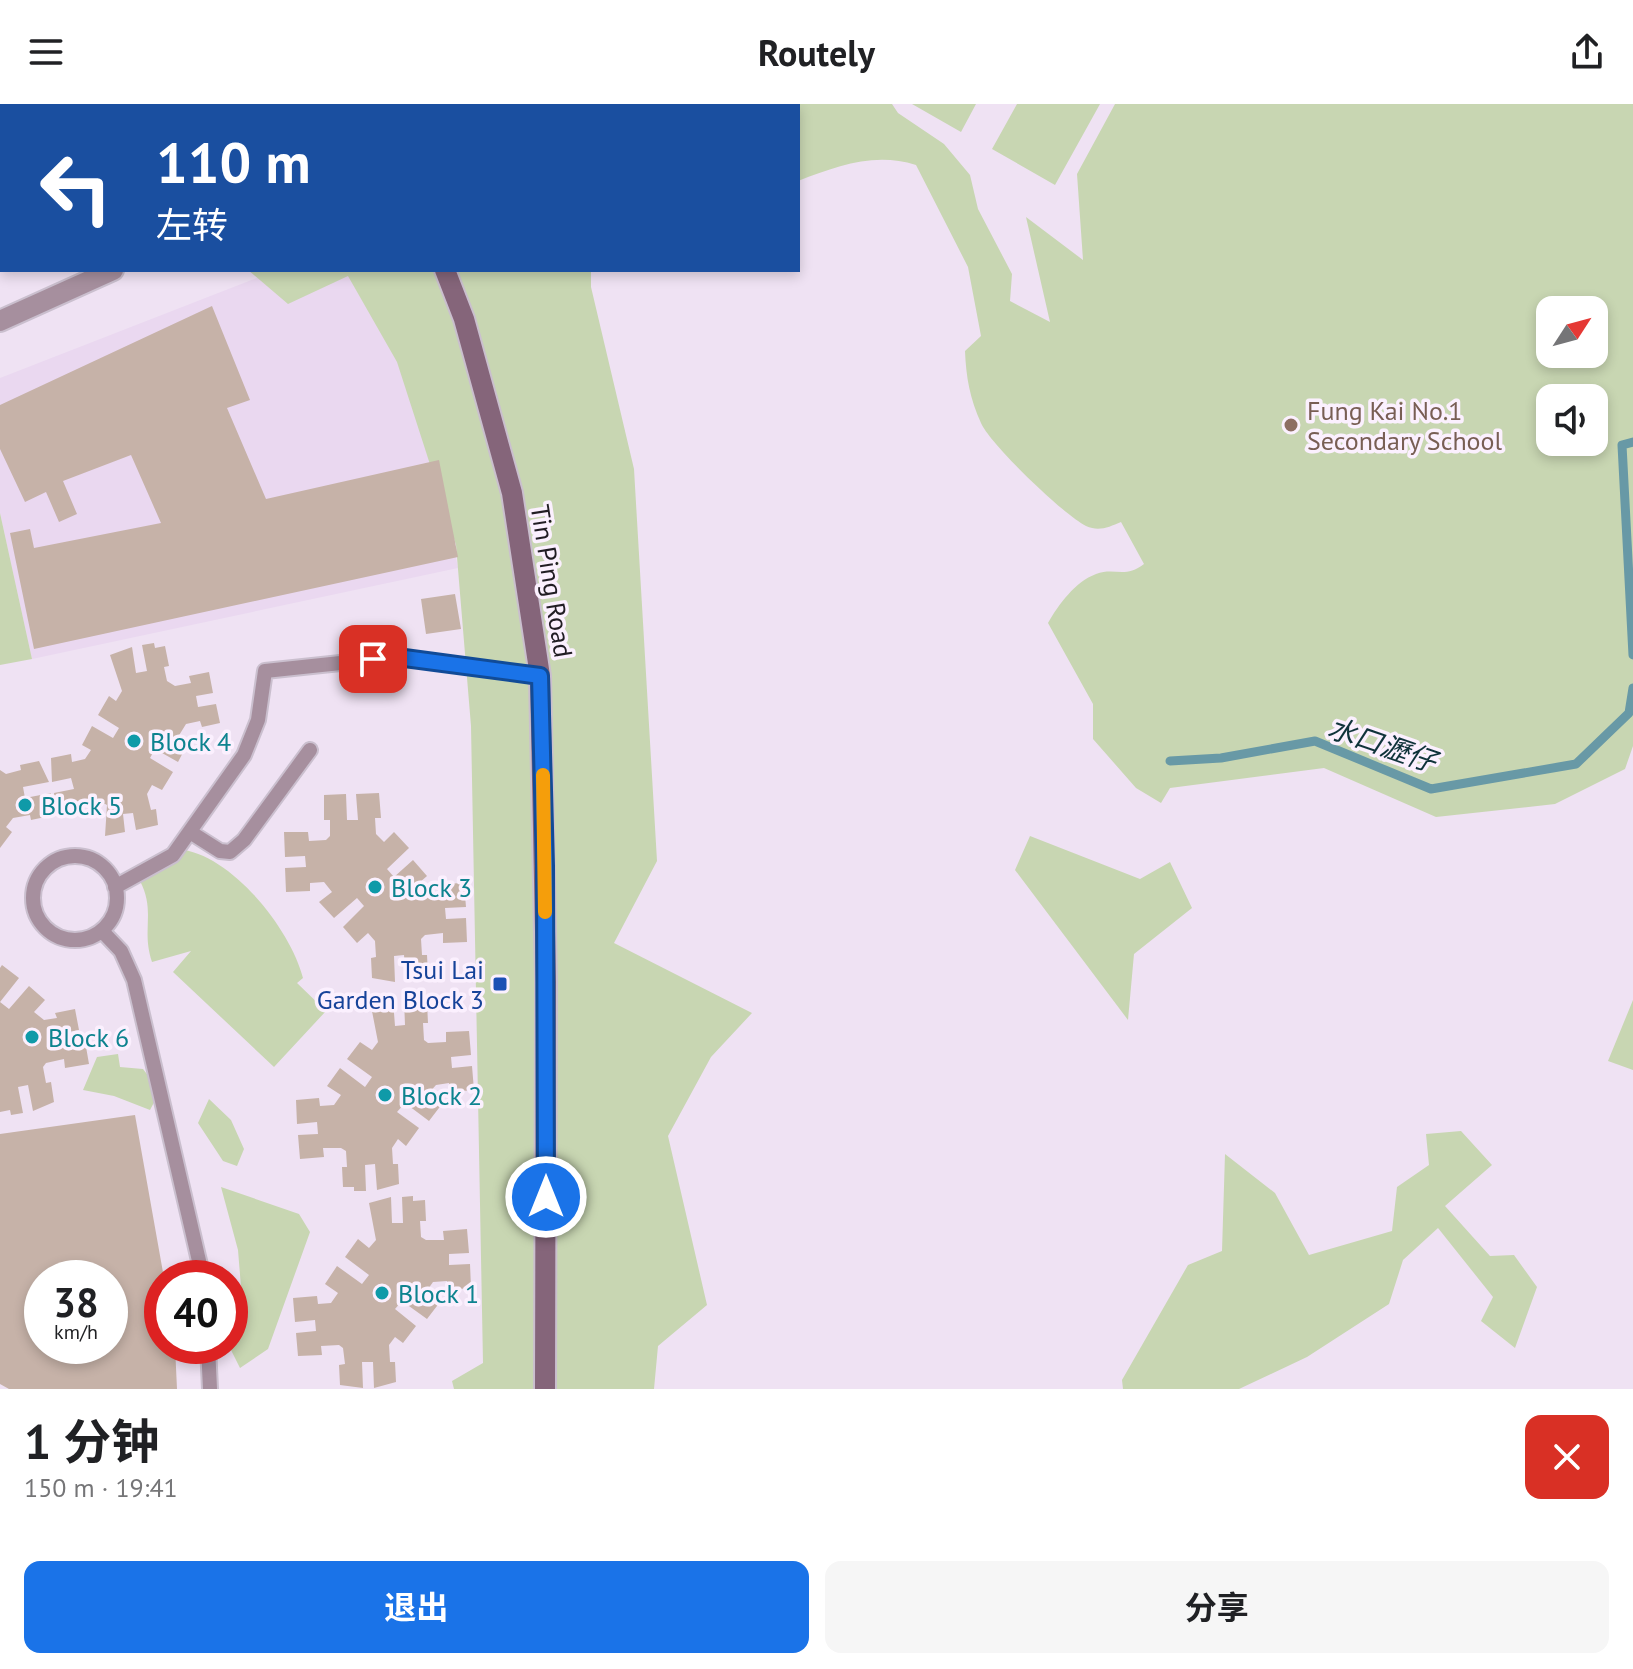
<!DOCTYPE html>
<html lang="zh">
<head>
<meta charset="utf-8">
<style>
	:root { --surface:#fff; --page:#f6f6f6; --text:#202124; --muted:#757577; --accent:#1a73e8 }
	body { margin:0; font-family:"PT Sans","Noto Sans SC",sans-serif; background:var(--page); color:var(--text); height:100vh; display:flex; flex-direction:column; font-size:30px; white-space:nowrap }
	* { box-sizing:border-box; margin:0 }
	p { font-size:26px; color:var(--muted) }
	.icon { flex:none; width:44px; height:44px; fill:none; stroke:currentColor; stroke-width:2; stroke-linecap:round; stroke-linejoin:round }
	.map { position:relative; height:1285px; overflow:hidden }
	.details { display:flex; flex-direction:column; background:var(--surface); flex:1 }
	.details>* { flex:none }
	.top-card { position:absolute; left:0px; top:0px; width:800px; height:168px; box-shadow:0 4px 12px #0003; background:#1a4fa0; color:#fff; overflow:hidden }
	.needle { width:52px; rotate:54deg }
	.buttons { position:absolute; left:1536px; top:192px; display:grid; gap:16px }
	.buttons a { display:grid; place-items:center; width:72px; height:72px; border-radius:16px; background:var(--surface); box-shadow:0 4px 12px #0003; font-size:40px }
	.speed { position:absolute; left:24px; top:1156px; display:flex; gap:16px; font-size:40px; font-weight:700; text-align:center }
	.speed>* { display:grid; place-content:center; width:104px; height:104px; border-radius:50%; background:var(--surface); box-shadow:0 4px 12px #0003; line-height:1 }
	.speed small { font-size:20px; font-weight:400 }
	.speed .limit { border:12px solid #d22; background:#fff; color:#111 }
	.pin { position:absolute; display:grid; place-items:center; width:68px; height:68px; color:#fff; margin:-34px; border-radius:16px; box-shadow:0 4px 12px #0006 }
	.me { position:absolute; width:88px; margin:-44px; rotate:0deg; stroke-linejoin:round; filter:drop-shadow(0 0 6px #0008) }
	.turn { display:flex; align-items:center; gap:28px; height:168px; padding:0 24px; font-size:36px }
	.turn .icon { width:104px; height:104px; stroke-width:2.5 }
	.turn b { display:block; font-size:56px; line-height:68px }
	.round { display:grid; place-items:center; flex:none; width:84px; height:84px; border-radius:16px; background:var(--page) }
	.headline { display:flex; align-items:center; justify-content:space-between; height:136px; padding:0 24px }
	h1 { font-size:48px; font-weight:700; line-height:60px }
	.button { display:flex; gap:16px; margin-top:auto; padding:16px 24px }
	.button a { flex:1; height:92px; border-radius:16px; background:var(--accent); color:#fff; font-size:32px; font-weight:700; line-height:92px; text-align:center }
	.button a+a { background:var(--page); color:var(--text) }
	header { display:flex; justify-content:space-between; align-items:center; height:104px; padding:0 24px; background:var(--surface); font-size:36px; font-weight:700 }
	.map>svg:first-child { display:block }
	.built { fill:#ead8f0 }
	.green { fill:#c8d6b2; fill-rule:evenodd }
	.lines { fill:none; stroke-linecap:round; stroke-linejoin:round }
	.stream { stroke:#6899a6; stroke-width:9 }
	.building { fill:#c6b2a8; fill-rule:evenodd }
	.lane-casing { stroke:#cabfce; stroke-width:18 }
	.street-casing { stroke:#cabfce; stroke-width:24 }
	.secondary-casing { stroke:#cabfce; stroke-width:24 }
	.lane { stroke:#a68f9e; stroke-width:14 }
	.street { stroke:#a68f9e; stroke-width:20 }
	.secondary { stroke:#85657a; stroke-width:20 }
	.route-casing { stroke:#114b97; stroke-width:20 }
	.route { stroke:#1a73e8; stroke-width:14 }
	.slow { stroke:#f59e0b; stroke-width:14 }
	.education-dot { fill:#8d6e63; stroke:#fbf0fe; stroke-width:3 }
	.culture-dot { fill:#0f9aa8; stroke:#fbf0fe; stroke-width:3 }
	.transit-dot { fill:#1a4fb4; stroke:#fbf0fe; stroke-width:3 }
	.labels { text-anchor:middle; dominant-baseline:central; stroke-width:7; stroke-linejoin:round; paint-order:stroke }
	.education-label { font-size:26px; fill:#785e54; stroke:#fbf0fe; text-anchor:start }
	.street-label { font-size:26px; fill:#211d23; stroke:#fbf0fe }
	.culture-label { font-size:26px; fill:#0d838f; stroke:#fbf0fe; text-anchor:start }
	.transit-label { font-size:26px; fill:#164399; stroke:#fbf0fe; text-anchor:end }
	.water-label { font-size:28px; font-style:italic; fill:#0f333a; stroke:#fbf0fe }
</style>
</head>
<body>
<header><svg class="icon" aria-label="menu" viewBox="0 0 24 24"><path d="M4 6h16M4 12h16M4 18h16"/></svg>Routely<svg class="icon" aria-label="share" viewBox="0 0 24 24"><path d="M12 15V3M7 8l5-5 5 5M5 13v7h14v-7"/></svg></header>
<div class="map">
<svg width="1633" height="1285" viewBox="0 0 1633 1285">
	<rect width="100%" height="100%" fill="#efe2f3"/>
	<path class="built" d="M277,166H382L419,274L458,464L32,555L0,409V274Z"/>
	<path class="green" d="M725,0H892L898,9L944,40L970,71L978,105L1012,170L1010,197L1050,218L1026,113L1083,156L1077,70L1115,0H1633V642L1625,665L1555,700L1436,713L1324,664L1170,684L1161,699L1136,684L1093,635V600L1048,519C1059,500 1075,478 1096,470C1115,463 1125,475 1144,460L1121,418C1109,423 1099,428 1086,422C1064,411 990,340 981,319C970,295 966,273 965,247L981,232L968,163L916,61C874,48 838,62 798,77V2ZM1550,206H1594V250H1550ZM1550,294H1594V338H1550Z
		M912,0H976L961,28Z
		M1017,0H1100L1055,81L992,45Z
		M248,166H591V183L634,365L657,757L614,839L752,909L711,953L668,1032L707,1201L658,1242L654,1285H454L452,1277L483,1259L471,622L456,441L397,258L348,172L288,200Z
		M0,409L32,555L0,561Z
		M1030,732L1140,775L1170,758L1192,804L1134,850L1128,916L1015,766Z
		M178,745C232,750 291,826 303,874L297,879L326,907L274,963L173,868L191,847L152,858C141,825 156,808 140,777Z
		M1633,896V966L1608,957Z
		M118,950L120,963L143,965L160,987L150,1006L114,992L83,986L97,953Z
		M209,995L231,1016L244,1045L237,1062L223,1057L198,1019Z
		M1461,1027L1492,1061L1445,1102L1490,1152L1514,1151L1537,1183L1515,1244L1481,1217L1493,1193L1438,1124L1403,1156L1389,1200L1307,1253L1239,1285H1123L1122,1276L1188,1161L1222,1147L1225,1050L1275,1089L1309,1151L1392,1127L1397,1083L1429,1061L1426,1030Z
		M221,1083L299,1110L310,1128L268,1245L240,1264L229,1242L230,1219L242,1195L238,1146Z"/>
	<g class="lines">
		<path class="stream" d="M1633,338L1622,341L1633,551
			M1170,657L1221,654L1315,637L1431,685L1576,660L1629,609L1633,584"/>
	</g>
	<path class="building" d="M212,202L250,296L227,304L266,395L439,356L458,453L34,545L10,429L30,425L34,444L161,419L131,351L63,377L77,410L59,418L46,388L25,398L0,345V301Z
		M455,490L461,525L426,530L421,495Z
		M154,539L155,544L165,542L169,562L164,563L167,577L175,582L191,579L189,572L209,568L213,589L196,592L198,603L216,600L220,619L202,623L200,617L186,620L178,633L188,639L178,658L155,645L150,654L173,668L162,686L152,681L147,690L151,706L156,705L158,721L136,726L133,709L123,710L125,728L105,732L107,701L96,695L80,699L81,707L64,711L62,700L56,701L54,689L74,685L71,674L52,678L51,654L71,650L72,658L85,655L91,646L82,641L92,622L113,634L119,624L98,611L109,592L116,597L122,587L110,551L132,543L136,569L147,567L142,541Z
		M39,657L49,678L23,683L25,694L51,689L50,712L31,716L30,711L13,714L6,723L12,728L0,744V666L6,670L21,666L20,661Z
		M379,689L381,714H375L376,730L384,738L394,728L409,744L387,765L394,773L413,756L427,772L419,779L427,789L441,788L440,780L464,779L466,803L445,804L446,815L466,814L467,838L443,839V829L425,831L421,835L422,851H427L428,871H417V877H406L404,851L394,852L395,878L372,874L371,854L376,853L375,837L368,829L357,839L343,823L364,802L357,794L334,814L319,798L332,788L324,778L310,779V787L286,788L285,764L306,763L305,752L285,753L284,728H308L309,737L326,736L330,732V716H324V691L346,690L347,716H358L356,690Z
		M2,861L19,874L0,898L9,905L29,882L45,896L34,908L44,916L57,914L55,909L75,905L79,926L63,929L65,940L85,937L89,960L65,964L64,955L46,959L43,963L46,979L51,978L54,998L33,1007L28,981L18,983L23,1009L11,1011L10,1006L0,1008V864Z
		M416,894V899H427L428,919H423L424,936L428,939L446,938V928L469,927L471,951L451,953L452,964L472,962L474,986L450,988L449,979L436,981L428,990L442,1000L429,1017L405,999L397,1008L419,1024L406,1042L398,1035L392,1044L393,1060H398L399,1080L377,1086L375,1060L365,1061L366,1087H354V1083H343L342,1063H347L346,1047L341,1044H323L324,1053L300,1055L298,1031L318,1030L317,1018L297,1020L296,996L319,994L320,1002L334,1001L341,991L327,982L340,964L365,983L372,973L347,955L360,938L372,946L378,938L371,902L393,896L395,922L405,921L404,895Z
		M135,1011L164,1174L162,1242H175L177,1285H9L0,1280V1030ZM42,1174H110V1242H42Z
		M413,1092V1097L425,1096L426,1117H420L421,1133L426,1136H444L443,1127L467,1125L469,1149L449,1150V1161L470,1160L471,1184L447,1186V1177L433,1178L426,1188L440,1198L427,1215L402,1197L395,1205L416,1222L403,1239L395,1233L389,1241L390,1258H395L396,1278L374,1284L373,1258H362L363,1284L340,1281L339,1261L345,1260L343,1244L339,1241L321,1242L322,1251L298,1252L296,1229L316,1227L315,1216L295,1218L293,1194L317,1192L318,1200L331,1199L338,1189L325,1180L337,1162L362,1180L369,1171L345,1153L358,1135L369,1144L376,1136L369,1099L391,1093L392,1119H403L402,1093Z"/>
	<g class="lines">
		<defs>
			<path id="lane" d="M4,2L8,0
				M190,728L220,747L230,748L244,736L310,646
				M33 794a42 42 0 1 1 84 0a42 42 0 1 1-84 0Z
				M115,783L173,751L244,651L258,616L265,567L397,553L540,572
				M102,827L121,847L134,876L203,1174
				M208,1242L210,1285"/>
			<path id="street" d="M0,17L2,22
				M0,217L113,166"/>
			<path id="secondary" d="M372,0L373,2
				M445,166L464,215L512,389L540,572L546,878L545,1285"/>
		</defs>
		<use href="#lane" class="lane-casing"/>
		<use href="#street" class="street-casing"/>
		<use href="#secondary" class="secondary-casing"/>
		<use href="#lane" class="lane"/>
		<use href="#street" class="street"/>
		<use href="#secondary" class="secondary"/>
	</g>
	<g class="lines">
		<defs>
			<path id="route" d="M373,555L397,553L540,572L545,762L546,1093"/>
		</defs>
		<use href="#route" class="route-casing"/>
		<use href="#route" class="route"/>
		<path class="slow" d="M543,671L545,808"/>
	</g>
	<circle class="education-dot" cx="1291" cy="321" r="8"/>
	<g class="culture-dot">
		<circle cx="134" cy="637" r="8"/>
		<circle cx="25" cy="701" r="8"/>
		<circle cx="375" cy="783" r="8"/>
		<circle cx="32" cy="933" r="8"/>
		<circle cx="385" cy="991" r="8"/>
		<circle cx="382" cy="1189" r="8"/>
	</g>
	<rect class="transit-dot" x="492" y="872" width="16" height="16" rx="4"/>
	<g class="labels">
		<g class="education-label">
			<text x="1307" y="306">Fung Kai No.1<tspan x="1307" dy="30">Secondary School</tspan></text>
		</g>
		<g class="street-label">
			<text transform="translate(552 477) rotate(81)">Tin Ping Road</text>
		</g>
		<g class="culture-label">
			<text x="150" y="637">Block 4</text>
			<text x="41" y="701">Block 5</text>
			<text x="391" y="783">Block 3</text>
			<text x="48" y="933">Block 6</text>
			<text x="401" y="991">Block 2</text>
			<text x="398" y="1189">Block 1</text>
		</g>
		<g class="transit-label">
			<text x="484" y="865">Tsui Lai<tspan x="484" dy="30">Garden Block 3</tspan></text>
		</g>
		<g class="water-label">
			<text transform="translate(1382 640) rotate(19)">水口瀝仔</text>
		</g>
	</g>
</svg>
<div class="buttons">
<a><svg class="needle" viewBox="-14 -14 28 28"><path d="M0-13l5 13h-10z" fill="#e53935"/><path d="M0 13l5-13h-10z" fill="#757577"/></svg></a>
<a><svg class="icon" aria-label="sound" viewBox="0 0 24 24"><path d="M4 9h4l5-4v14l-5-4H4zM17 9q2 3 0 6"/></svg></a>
</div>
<div class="speed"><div>38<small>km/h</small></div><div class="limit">40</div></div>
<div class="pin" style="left:373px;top:555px;background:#d93025"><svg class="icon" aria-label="arrive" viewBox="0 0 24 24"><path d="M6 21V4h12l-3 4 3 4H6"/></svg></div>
<svg class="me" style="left:546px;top:1093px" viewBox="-20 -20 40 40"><circle r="17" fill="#1a73e8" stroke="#fff" stroke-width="3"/><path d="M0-11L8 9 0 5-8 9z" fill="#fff"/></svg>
<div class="top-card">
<div class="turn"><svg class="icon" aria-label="left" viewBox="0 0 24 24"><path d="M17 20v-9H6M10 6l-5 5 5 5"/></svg><div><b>110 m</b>左转</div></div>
</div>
</div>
<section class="details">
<div class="headline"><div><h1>1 分钟</h1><p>150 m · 19:41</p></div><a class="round" style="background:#d93025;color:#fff"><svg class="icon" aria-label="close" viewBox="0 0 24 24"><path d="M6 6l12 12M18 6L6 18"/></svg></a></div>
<div class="button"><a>退出</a><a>分享</a></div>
</section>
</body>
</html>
